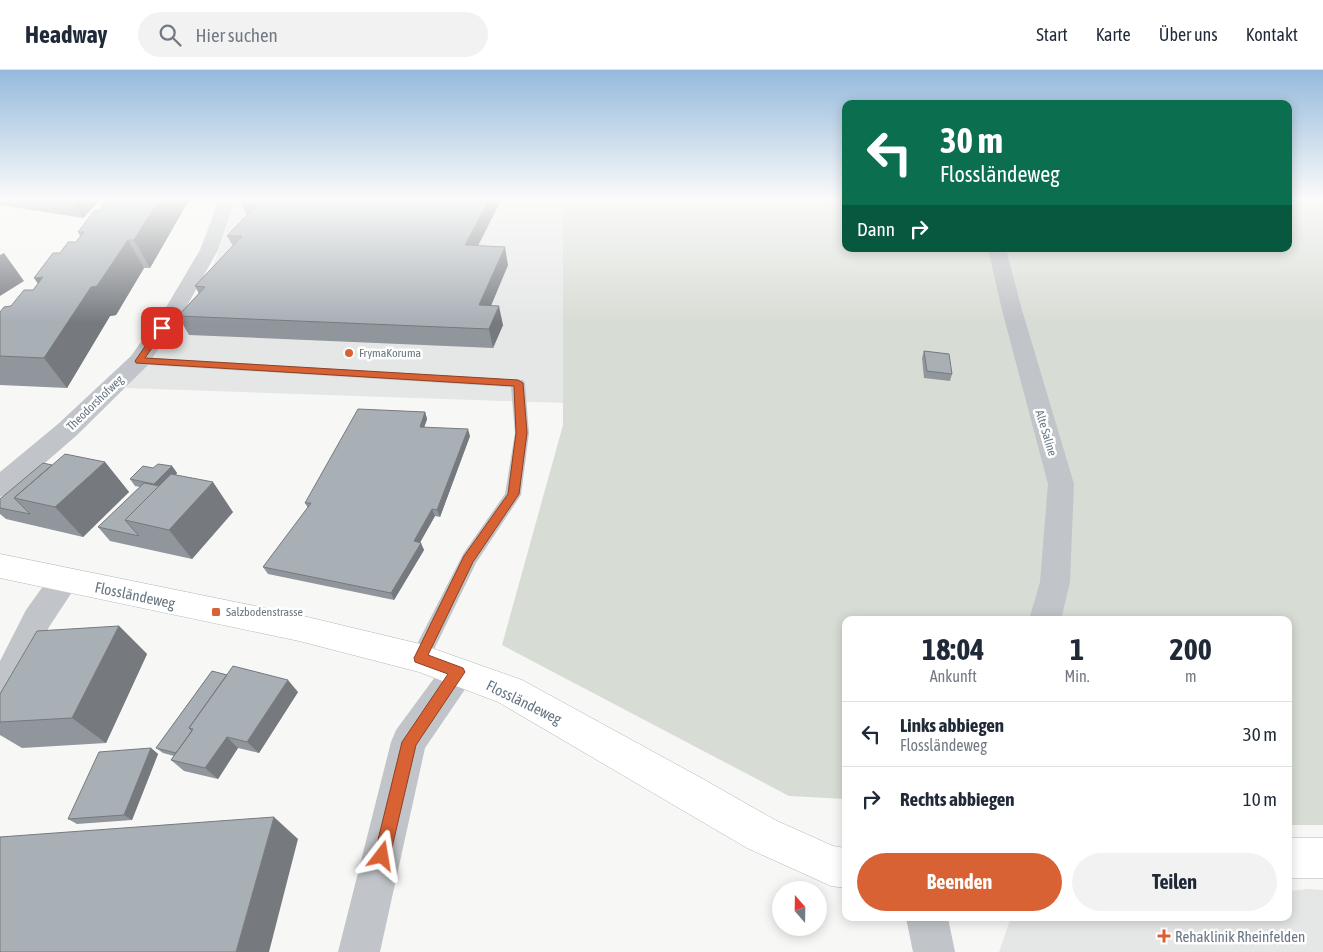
<!DOCTYPE html>
<html lang="de">
<head>
<meta charset="utf-8">
<style>
	:root { --surface:#fff; --page:#f2f2f3; --text:#1f2937; --muted:#747a83; --line:#e0e1e3; --accent:#d96234 }
	body { margin:0; font-family:"Asap Condensed",sans-serif; background:var(--page); color:var(--text); height:100vh; display:flex; flex-direction:column; font-size:19px; white-space:nowrap }
	* { box-sizing:border-box; margin:0 }
	p { font-size:16px; color:var(--muted) }
	.icon { flex:none; width:28px; height:28px; fill:none; stroke:currentColor; stroke-width:2; stroke-linecap:round; stroke-linejoin:round }
	.map { position:relative; flex:1; overflow:hidden }
	.details { position:absolute; left:842px; top:546px; width:450px; height:305px; display:flex; flex-direction:column; background:var(--surface); border-radius:10px; box-shadow:0 2px 12px #0003 }
	.details>* { flex:none }
	.top-card { position:absolute; left:842px; top:30px; width:450px; height:152px; border-radius:10px; box-shadow:0 2px 12px #0003; background:#0b6e4f; color:#fff; overflow:hidden }
	.needle { width:32px; rotate:340deg }
	.controls { position:absolute; left:772px; top:811px; display:grid; gap:10px }
	.controls a { display:grid; place-items:center; width:55px; height:55px; border-radius:50%; background:var(--surface); box-shadow:0 2px 12px #0003; font-size:25px }
	.pin { position:absolute; display:grid; place-items:center; width:42px; height:42px; color:#fff; margin:-21px; border-radius:10px; box-shadow:0 2px 8px #0006 }
	.me { position:absolute; width:55px; margin:-28px; rotate:14deg; stroke-linejoin:round; filter:drop-shadow(0 0 4px #0008) }
	.turn { display:flex; align-items:center; gap:18px; height:105px; padding:0 15px; font-size:22px }
	.turn .icon { width:65px; height:65px; stroke-width:2.5 }
	.turn b { display:block; font-size:35px; line-height:42px }
	.then { display:flex; align-items:center; height:48px; padding:0 15px; background:#0003; gap:10px; font-size:19px }
	.eta { display:flex; justify-content:space-evenly; align-items:center; height:85px; text-align:center }
	.eta b { font-size:30px; font-weight:700; line-height:35px }
	.cta { display:flex; gap:10px; margin-top:auto; padding:10px 15px }
	.cta a { flex:1; height:58px; border-radius:30px; background:var(--accent); color:#fff; font-size:20px; font-weight:700; line-height:58px; text-align:center }
	.cta a+a { background:var(--page); color:var(--text) }
	ul { padding:0; list-style:none }
	li { display:flex; align-items:center; gap:15px; height:65px; padding:0 15px; border-top:1px solid var(--line) }
	li div { flex:1 }
	li b { display:block; font-size:19px }
	li em { font-style:normal }
	header { display:flex; align-items:center; gap:30px; box-sizing:border-box; height:70px; padding:0 25px; background:var(--surface); border-bottom:1px solid var(--line) }
	header strong { font-size:24px }
	nav { display:flex; gap:28px; margin-inline-start:auto; font-size:18px }
	.search { width:350px; height:45px; background:var(--page); display:flex; align-items:center; gap:12px; box-sizing:border-box; padding:0 18px; border-radius:28px; color:var(--muted); font-size:19px }
	.map>svg:first-child { display:block }
	.built { fill:#e5e6e6 }
	.green { fill:#d7dcd4 }
	.lines { fill:none; stroke-linecap:round; stroke-linejoin:round }
	.secondary-casing { stroke:#b3b8bd; stroke-width:1 }
	.lane { fill:#c1c4c8; fill-rule:evenodd }
	.street { fill:#c1c4c8; fill-rule:evenodd }
	.secondary { fill:#fff; fill-rule:evenodd }
	.wall { fill:#90969c }
	.shaded-wall { fill:#767a7f }
	.building { fill:#a8afb5; stroke:#767a7f }
	.route { fill:#d96234; stroke:#8d4022 }
	.poi-dot { fill:#d96234; stroke:#fff; stroke-width:2 }
	.labels { text-anchor:middle; dominant-baseline:central; stroke-width:5; stroke-linejoin:round; paint-order:stroke }
	.poi-label { font-size:12px; fill:#687684; stroke:#fff; text-anchor:start }
	.street-label { font-size:12px; fill:#687684; stroke:#fff }
	.near-street-label { font-size:15px; fill:#687684; stroke:#fff }
	.near-poi-label { font-size:15px; fill:#687684; stroke:#fff; text-anchor:start }
</style>
</head>
<body>
<header>
<strong>Headway</strong>
<div class="search"><svg class="icon" aria-label="search" viewBox="0 0 24 24"><circle cx="10" cy="10" r="6"/><path d="M15 15l6 6"/></svg>Hier suchen</div>
<nav><a>Start</a><a>Karte</a><a>Über uns</a><a>Kontakt</a></nav>
</header>
<div class="map">
<svg width="1323" height="882" viewBox="0 0 1323 882">
	<rect width="100%" height="100%" fill="#f7f7f5"/>
	<path class="built" d="M236,130H563V333L126,318L207,213Z
		M1308,819L1323,820V882H999L1010,850L1033,848H1289V821Z"/>
	<path class="green" d="M563,130H846V179H1289V130H1323V755H1289V550H846V729L789,726L502,575L563,355Z"/>
	<g class="lines">
		<defs>
			<path id="secondary" d="M0,484L299,545L420,574L522,610L703,709L775,750L833,776L846,778V818L831,816L747,778L498,632L419,602L299,571L0,508Z
				M1289,768H1323V808H1289Z"/>
		</defs>
		<use href="#secondary" class="secondary-casing"/>
		<path class="lane" d="M139,287L523,310L525,313L529,363L521,425L476,493L427,594L420,596L413,594L410,588L463,484L505,424L515,363L511,317L134,294L132,291Z"/>
		<path class="street" d="M219,130H235L218,180L188,234L147,296L76,366L9,424L0,427V402L58,354L131,286L168,234L200,180Z
			M988,179H1006L1022,240L1074,414L1070,512L1061,550H1029L1040,512L1048,414L1002,240Z
			M65,498L76,501L80,510L49,557L12,637L0,641V591L26,540L54,501Z
			M458,587L470,592L475,602L470,612L425,678L380,882H338L391,672L396,660L446,592Z
			M906,848H948L955,882H913Z"/>
		<use href="#secondary" class="secondary"/>
	</g>
	<path class="wall" d="M0,130H100L83,148L0,135Z
		M189,130L150,198H144L116,245L110,246L67,318L0,315V242L11,236L33,220L60,183L76,172L80,166L78,162Z
		M501,130L478,176L508,195L491,236L503,255L493,278L189,265L178,246L199,224L195,216L233,176L227,166L247,146L241,133Z
		M924,281L952,304L950,311L924,308L922,288Z
		M425,342L427,349L424,357L470,366L440,447L435,446L420,472L424,480L394,530L268,504L263,497L308,438L305,433Z
		M105,392L129,422L83,467L6,449L0,444V429L52,395Z
		M172,396L177,403L176,405L233,442L192,489L110,471L98,457L140,417L135,416L130,409L153,398Z
		M119,556L147,584L106,673L22,678L0,665V624Z
		M212,601L298,622L259,683L238,678L218,709L184,701L171,690L174,686L163,683L156,678Z
		M151,678L158,684L132,750L77,754L68,749Z"/>
	<path class="shaded-wall" d="M72,130H100L83,148Z
		M159,130H189L150,198L134,170Z
		M489,130H501L469,193L465,175Z
		M128,170L144,198L116,245L110,246L67,318L44,288L91,217Z
		M505,177L508,195L483,254L479,235Z
		M4,183L24,211L0,226V185Z
		M43,207L54,237L34,208Z
		M499,236L503,255L493,278L489,259Z
		M425,342L427,349L422,364L420,357Z
		M468,359L470,366L440,447L437,440Z
		M105,392L129,422L83,467L55,437Z
		M172,396L177,403L159,421L154,414Z
		M213,412L233,442L192,489L169,460Z
		M432,439L435,446L417,478L414,471Z
		M421,473L424,480L394,530L391,523Z
		M119,556L147,584L106,673L72,648Z
		M288,610L298,622L259,683L247,672Z
		M227,667L238,678L218,709L205,698Z
		M151,678L158,684L132,750L124,745Z
		M274,747L298,769L269,882H236Z"/>
	<path class="building" d="M107,130H159L134,170H128L97,216L91,217L44,288L0,286V242L4,237L11,236L24,220H33L43,207L34,208L53,183H60L68,172H76L84,162H78L94,141L99,140Z
		M244,130H489L465,175L505,177L479,235L499,236L489,259L178,246L205,217L195,216L242,166H227L259,133H241Z
		M924,281L949,284L952,304L927,301Z
		M358,339L425,342L420,357L468,359L437,440L432,439L414,471L421,473L391,523L263,497L311,433H305Z
		M65,384L105,392L55,437L14,428Z
		M43,393L52,395L14,428L30,444L0,438V429Z
		M158,394L172,396L154,414L130,409L143,396L153,398Z
		M171,404L213,412L169,460L125,450Z
		M144,413L159,416L125,450L139,466L98,457Z
		M119,556L72,648L0,652V624L37,561Z
		M233,596L288,610L247,672L227,667L205,698L171,690L193,659L189,658Z
		M212,601L227,605L189,658L192,661L176,683L156,678Z
		M151,678L124,745L68,749L99,682Z
		M274,747L236,882H0V767Z"/>
	<linearGradient id="sky" x2="0" y2="1"><stop stop-color="#95badc"/><stop offset="0.51" stop-color="#fbfbfa"/><stop offset="1" stop-color="#fbfbfa" stop-opacity="0"/></linearGradient>
	<rect width="1323" height="253" fill="url(#sky)"/>
	<path class="route" d="M162,255L166,258L145,288L518,310L523,313L527,363L519,424L473,492L428,585L463,598L465,602L416,675L390,786L388,792L382,795L376,792L374,786L402,672L448,604L415,592L414,588L464,486L508,424L516,363L514,316L136,293L135,291L159,256Z"/>
	<g class="poi-dot">
		<circle cx="349" cy="283" r="5"/>
		<rect x="211" y="537" width="10" height="10" rx="2.5"/>
		<path d="M1161.5 858.5h5v5h5v5h-5v5h-5v-5h-5v-5h5z"/>
	</g>
	<g class="labels">
		<g class="poi-label">
			<text x="359" y="283">FrymaKoruma</text>
			<text x="226" y="542">Salzbodenstrasse</text>
		</g>
		<g class="street-label">
			<text transform="translate(95 333) rotate(-44)">Theodorshofweg</text>
			<text transform="translate(1046 363) rotate(73)">Alte Saline</text>
		</g>
		<g class="near-street-label">
			<text transform="translate(135 525) rotate(12)">Flossländeweg</text>
			<text transform="translate(524 632) rotate(26)">Flossländeweg</text>
		</g>
		<g class="near-poi-label">
			<text x="1175" y="866">Rehaklinik Rheinfelden</text>
		</g>
	</g>
</svg>
<div class="controls">
<a><svg class="needle" viewBox="-14 -14 28 28"><path d="M0-13l5 13h-10z" fill="#e53935"/><path d="M0 13l5-13h-10z" fill="#747a83"/></svg></a>
</div>
<div class="pin" style="left:162px;top:258px;background:#d93025"><svg class="icon" aria-label="arrive" viewBox="0 0 24 24"><path d="M6 21V4h12l-3 4 3 4H6"/></svg></div>
<svg class="me" style="left:382px;top:786px" viewBox="-20 -20 40 40"><path d="M0-17L14 15 0 8-14 15z" fill="#d96234" stroke="#fff" stroke-width="4"/></svg>
<div class="top-card">
<div class="turn"><svg class="icon" aria-label="left" viewBox="0 0 24 24"><path d="M17 20v-9H6M10 6l-5 5 5 5"/></svg><div><b>30 m</b>Flossländeweg</div></div>
<div class="then">Dann<svg class="icon" aria-label="right" viewBox="0 0 24 24"><path d="M7 20v-9h11M14 6l5 5-5 5"/></svg></div>
</div>
<section class="details">
<div class="eta">
<div><b>18:04</b><p>Ankunft</p></div>
<div><b>1</b><p>Min.</p></div>
<div><b>200</b><p>m</p></div>
</div>
<ul>
<li><svg class="icon" aria-label="left" viewBox="0 0 24 24"><path d="M17 20v-9H6M10 6l-5 5 5 5"/></svg><div><b>Links abbiegen</b><p>Flossländeweg</p></div><em>30 m</em></li>
<li><svg class="icon" aria-label="right" viewBox="0 0 24 24"><path d="M7 20v-9h11M14 6l5 5-5 5"/></svg><div><b>Rechts abbiegen</b></div><em>10 m</em></li>
</ul>
<div class="cta"><a>Beenden</a><a>Teilen</a></div>
</section>
</div>
</body>
</html>
